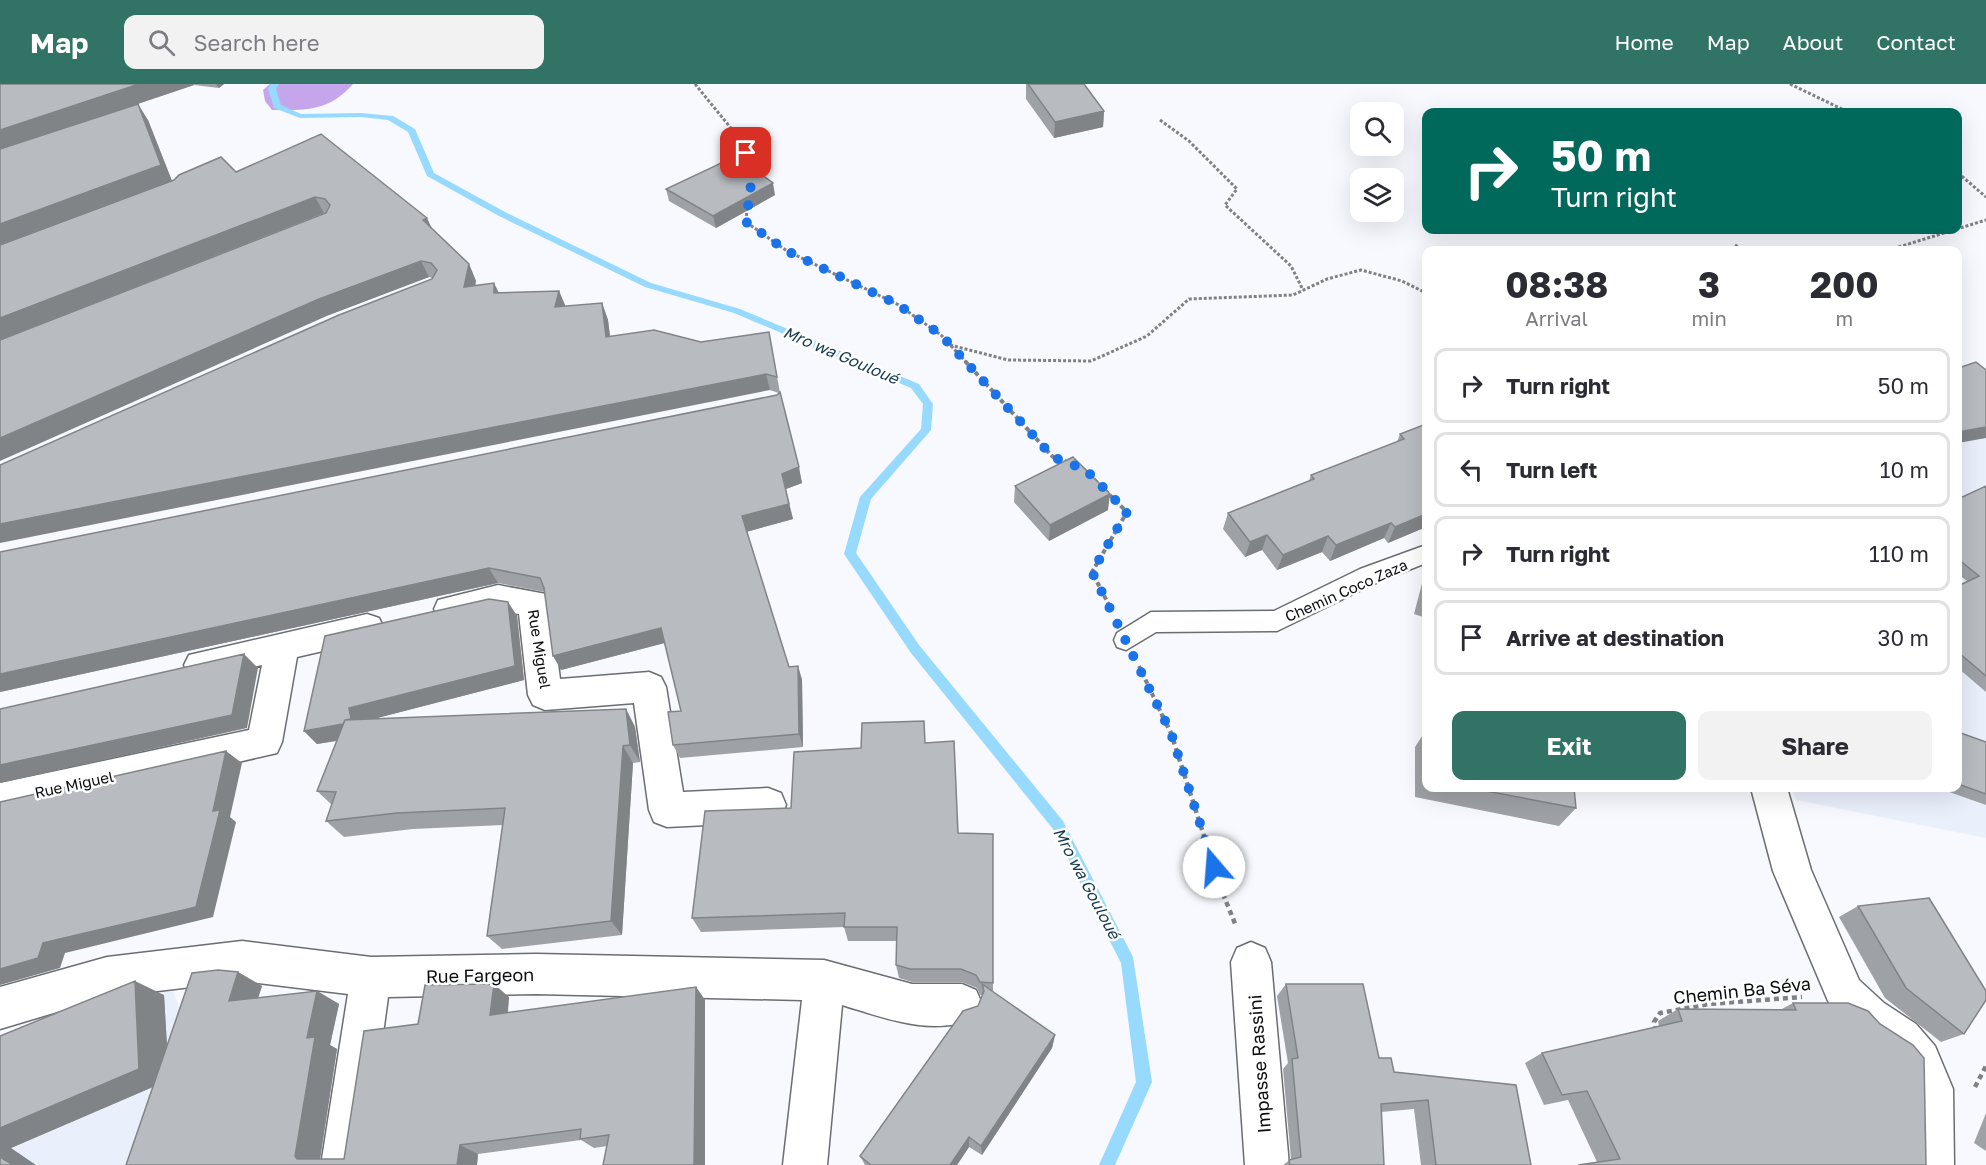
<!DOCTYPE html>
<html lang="en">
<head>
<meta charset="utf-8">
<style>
	:root { --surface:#fff; --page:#f2f2f3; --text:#2b2b33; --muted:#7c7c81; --line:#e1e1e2; --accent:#317364 }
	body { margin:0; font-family:"Golos Text",sans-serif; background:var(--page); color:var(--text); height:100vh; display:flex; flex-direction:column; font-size:22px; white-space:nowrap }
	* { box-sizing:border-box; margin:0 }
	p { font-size:20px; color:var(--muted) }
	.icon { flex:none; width:33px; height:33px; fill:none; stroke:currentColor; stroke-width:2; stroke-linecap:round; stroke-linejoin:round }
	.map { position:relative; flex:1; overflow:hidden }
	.sheet { position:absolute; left:1422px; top:162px; width:540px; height:546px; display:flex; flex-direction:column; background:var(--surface); border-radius:12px; box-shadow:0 6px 24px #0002 }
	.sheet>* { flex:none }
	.top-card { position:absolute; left:1422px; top:24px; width:540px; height:126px; border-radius:12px; box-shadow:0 6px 24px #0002; background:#00695c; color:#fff; overflow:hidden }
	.controls { position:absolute; left:1350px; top:18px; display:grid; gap:12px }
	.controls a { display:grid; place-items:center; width:54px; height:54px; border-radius:12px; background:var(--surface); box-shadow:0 6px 24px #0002; font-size:30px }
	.pin { position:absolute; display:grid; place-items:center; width:51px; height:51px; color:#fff; margin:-26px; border-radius:12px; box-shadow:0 3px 9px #0006 }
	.me { position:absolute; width:66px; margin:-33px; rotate:342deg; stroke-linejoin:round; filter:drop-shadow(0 0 4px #0008) }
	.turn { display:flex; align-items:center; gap:21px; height:126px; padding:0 30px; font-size:27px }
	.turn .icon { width:78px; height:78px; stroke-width:2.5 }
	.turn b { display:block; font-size:42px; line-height:51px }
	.eta { display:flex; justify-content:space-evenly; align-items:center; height:102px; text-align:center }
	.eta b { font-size:36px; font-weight:700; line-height:42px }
	.button { display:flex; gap:12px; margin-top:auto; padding:12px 30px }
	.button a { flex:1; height:69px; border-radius:12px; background:var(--accent); color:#fff; font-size:24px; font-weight:700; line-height:69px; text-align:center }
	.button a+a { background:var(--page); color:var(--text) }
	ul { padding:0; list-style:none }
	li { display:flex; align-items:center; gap:18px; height:75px; margin:0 12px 9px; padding:0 18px; border:3px solid var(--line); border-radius:12px }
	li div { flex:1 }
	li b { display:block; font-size:22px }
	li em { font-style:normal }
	header { display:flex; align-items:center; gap:36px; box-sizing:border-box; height:84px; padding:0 30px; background:var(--accent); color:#fff }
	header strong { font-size:28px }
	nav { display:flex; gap:33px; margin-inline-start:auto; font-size:21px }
	.search { width:420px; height:54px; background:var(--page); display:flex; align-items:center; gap:15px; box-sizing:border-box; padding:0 21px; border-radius:12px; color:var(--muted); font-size:22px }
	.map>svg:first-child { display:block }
	.built { fill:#eaeffc }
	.forest { fill:#c5a5ec }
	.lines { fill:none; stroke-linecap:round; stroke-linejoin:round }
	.stream { fill:#97dafd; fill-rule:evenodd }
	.lane-casing { stroke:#6b6d71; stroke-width:3 }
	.street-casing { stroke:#6b6d71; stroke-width:3 }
	.path-far2 { stroke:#7f8184; stroke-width:3; stroke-dasharray:3 2; stroke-linecap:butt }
	.path-far1 { stroke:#7f8184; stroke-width:4; stroke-dasharray:4.5 3; stroke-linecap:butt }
	.path { stroke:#7f8184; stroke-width:4.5; stroke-dasharray:5 4; stroke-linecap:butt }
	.lane { fill:#fff; fill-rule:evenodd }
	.street { fill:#fff; fill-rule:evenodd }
	.wall { fill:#9ea2a6 }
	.shaded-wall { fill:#818487 }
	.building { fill:#b8bcc1; stroke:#818487; stroke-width:1.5 }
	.route { stroke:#1a73e8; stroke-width:10; stroke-dasharray:0 18 }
	.labels { text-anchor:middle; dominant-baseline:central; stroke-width:5; stroke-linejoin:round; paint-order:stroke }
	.street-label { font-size:15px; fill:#0b0c0e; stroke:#fff }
	.water-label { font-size:16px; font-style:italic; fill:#143b4d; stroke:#fff }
	.near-street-label { font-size:18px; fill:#0b0c0e; stroke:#fff }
</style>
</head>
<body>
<header>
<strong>Map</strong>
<div class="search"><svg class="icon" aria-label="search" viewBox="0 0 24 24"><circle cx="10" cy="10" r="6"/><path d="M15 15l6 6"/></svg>Search here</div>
<nav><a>Home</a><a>Map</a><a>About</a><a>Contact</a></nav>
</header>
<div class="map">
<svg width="1986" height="1081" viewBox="0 0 1986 1081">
	<rect width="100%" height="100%" fill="#f7f9fe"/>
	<path class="built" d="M1986,348V754L1796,716L1792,704H1958V386L1961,385L1958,382V357Z
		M173,907L185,940L141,1081H0V952L131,913Z"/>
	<path class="forest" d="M270,0H353C328,28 306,26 272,26L265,17L263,6Z"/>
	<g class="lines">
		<path class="stream" d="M271,0H279L276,5L281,21L301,30L361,29L393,32L415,45L434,89L505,128L651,199L740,225L919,300L933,320L931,346L871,415L856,469L919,561L1063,737L1133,873L1152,998L1115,1081H1099L1136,998L1121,879L1053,745L911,569L844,470L860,413L921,345L923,320L911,304L734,229L645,203L499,132L427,92L408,48L388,36L361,33L300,34L274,24L268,5Z"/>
		<defs>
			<path id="lane" d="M1426,461V479L1376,499L1277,547L1156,548L1126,566L1117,563L1114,556L1117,549L1151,528L1274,527L1360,485Z"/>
			<path id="street" d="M498,501L546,510L550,519L560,595L649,588L661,593L666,603L683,708L768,704L781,709L786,721L781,733L768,738L667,743L654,738L649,726L634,619L545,626L533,621L528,611L519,530L498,527L450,538L438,534L434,525L438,516Z
				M367,530L379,534L384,544L379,554L297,573L282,658L277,669L0,733V699L249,646L262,581L201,595L189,591L184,581L189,571Z
				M1751,704H1787L1811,786L1859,896L1884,919L1916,940L1935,962L1953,1005L1954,1081H1910L1911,1005L1905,992L1886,970L1854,949L1831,924L1773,787Z
				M242,857L371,873L536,870L824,876L912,900H962L976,906L982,920L976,934C932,953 885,934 842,921L827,1081H783L802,916L536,910L388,913L365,1081H321L348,910L242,897L107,913L0,945V903L107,873Z
				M1251,858L1265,864L1271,878L1289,1081H1245L1231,878L1237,864Z"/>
		</defs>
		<use href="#lane" class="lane-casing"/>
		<use href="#street" class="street-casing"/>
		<path class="path-far2" d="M695,0L739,54L753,87
			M1790,0L1848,28
			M1160,36L1189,57L1237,105L1225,121L1291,182L1303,206
			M1958,89L1986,113
			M747,124L746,138L787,167L897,220L941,251L967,279
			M1735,161L1743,166
			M1889,166L1986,136
			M950,261L1008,276L1091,277L1147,252L1189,215L1293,211L1327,195L1361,186L1402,197L1426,209"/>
		<path class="path-far1" d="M965,277L1053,373L1067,378
			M1083,385L1127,428L1092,488L1112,527
			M1139,582L1163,633"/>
		<path class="path" d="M1162,631L1171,649L1221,805L1236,842
			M1656,947L1654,938L1660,929L1709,920L1802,913
			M1975,1003L1986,982"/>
		<use href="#lane" class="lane"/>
		<use href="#street" class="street"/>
	</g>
	<path class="wall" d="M0,0H224L219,4L194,1L120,26L148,36L172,97L236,88L433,146L469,180L476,197L475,201L499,209L559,207L565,222L602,219L608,236L610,253L701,258L772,264L780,309L802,399L786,405L793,435L746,448L789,583L798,582L802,596L803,663L680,674L673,661L681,627L665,559L561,586L545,508L498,499L0,608L777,311L779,309L432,195V194L429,193L329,231L325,129H324L0,256Z
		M1026,0H1084L1104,27L1103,43L1054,54L1026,15Z
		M666,105L775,111L716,144L669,117Z
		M1426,340V443L1388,459L1384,454L1330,477L1322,468L1277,486L1262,466L1245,473L1223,445L1228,429L1309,397L1311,391L1397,358L1400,350Z
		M1015,402L1108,426L1049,457L1014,418Z
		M1986,402V608L1958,584V502L1967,497L1958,490V415Z
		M1426,484V534L1414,530Z
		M508,518L517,532L524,596L373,635L626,625L635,643L640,678L633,679L622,851L502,865L487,852L503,741L413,745L344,753L326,737L332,721L317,707L337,657L317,660L304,647Z
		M1426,646V704H1574L1576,724L1559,742L1415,713V663Z
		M1958,648L1986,658V721L1938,704H1958Z
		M926,659L958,749L993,750V908L1055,951L1052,964L982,1071L969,1063L957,1081H865L860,1072L978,922L982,911H980L977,904L962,898H912L899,894L896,881L897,857H848L844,843L701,848L692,834L861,664Z
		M1858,822L1964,950L1941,958L1885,914L1839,833Z
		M238,888L262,902L258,914L317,907L339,920L330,961L337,965L320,1075H344L418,940L509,913L508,929L696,903L705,916V1081H603L607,1062L594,1064L581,1056L478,1070L477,1081H126L153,1003L11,1064L0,1081V952L164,911L167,962Z
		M1286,900L1379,974L1394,988L1531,1081H1421L1414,1025L1381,1028L1384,1081H1283L1291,1075L1283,985L1288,979L1277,912Z
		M1793,919L1926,1081L1597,1078L1568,1016L1544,1021L1525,979L1542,969L1659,942L1658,937L1678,925L1780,926Z
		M1986,1029V1067L1974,1059Z"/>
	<path class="shaded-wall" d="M139,0H193L194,1L0,66V46Z
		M216,0H224L219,4Z
		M138,20L148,36L172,97L0,162V140Z
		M1104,27L1103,43L1054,54L1055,38Z
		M773,99L775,111L716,144L713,132Z
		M315,113L324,129L0,256V234Z
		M427,134L435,151L423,136Z
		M421,177L429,193L329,231L0,377V354L319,215Z
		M469,180L476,197L472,219L464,203Z
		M494,199L502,215L494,209Z
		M559,207L566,223H555Z
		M602,219L608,236L612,269L606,253Z
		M766,290L770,306L0,459V440Z
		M1986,343V354L1958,359V348Z
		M799,383L802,399L786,405L782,390Z
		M1110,410L1108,426L1049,457L1050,441Z
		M789,420L793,435L746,448L742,432Z
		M1426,430V443L1388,459L1395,443Z
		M1391,439L1384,454L1330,477L1336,461Z
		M1267,451L1262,466L1245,473L1250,458Z
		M1328,452L1322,468L1277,486L1283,471Z
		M489,484L498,499L0,608V590Z
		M508,518L517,532L524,596L362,638L364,652L317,660L304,647L349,624Z
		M661,544L668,558L561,586L553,572Z
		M244,570L258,584L247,644L0,699V681Z
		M798,582L802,596L803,663L799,650Z
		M626,625L635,643L640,678L630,661Z
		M623,662L633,679L622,851L611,837Z
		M226,667L242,679L230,733L236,738L213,833L65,869L60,884L0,901V885L43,859L213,727Z
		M238,888L262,902L253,929L229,917Z
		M135,897L164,911L169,996L11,1064L36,1081H13L0,1073V1044Z
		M494,900L509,913L506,943L490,931Z
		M696,903L705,916V1081H694Z
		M317,907L339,920L330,961L337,965L319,1081L297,1075L295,1072L307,954Z
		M1055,951L1052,964L982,1071L981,1062Z
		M969,1053V1063L957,1081H950Z
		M460,1061L478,1070L477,1081H457Z"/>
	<path class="building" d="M0,0H139L0,46Z
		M1028,0H1084L1104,27L1055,38Z
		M138,20L161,81L0,140V65Z
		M321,50L427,134L423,136L469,180L464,203L494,199V209L559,207L555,223L602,219L606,253L654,246L701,258L769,248L777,293L766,290L0,440V381L339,231L432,195L437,186L431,179L421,177L319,215L0,354V256L326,129L330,121L325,115L315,113L0,234V161L174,96L179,91L221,73L236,88Z
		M736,72L773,99L713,132L666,105Z
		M1976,278L1986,286V343L1958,348V284Z
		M780,308L799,383L782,390L789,420L742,432L789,583L798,582L799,650L673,661L668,628L681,627L661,544L553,572L544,504L540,494L489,484L0,590V468L777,311Z
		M1426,340V430L1395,443L1391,439L1336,461L1328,452L1283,471L1267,451L1250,458L1228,429L1314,395L1311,391L1404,355L1400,350Z
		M1073,373L1110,410L1050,441L1015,402Z
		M1986,402V592L1958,568V502L1979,492L1958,475V415Z
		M489,515L508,518L515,582L349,624L351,635L345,636L343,640L304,647L325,552Z
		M244,570L232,631L0,681V625Z
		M626,625L630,661L623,662L611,837L487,852L505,724L397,729L326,737L336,708L317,707L345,636Z
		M924,637L925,659L954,657L958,749L993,750V899L980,898L976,891L961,885H910L896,881L897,843H844L845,829L692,834L705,727L791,724L794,668L861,664L862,639Z
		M1958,648L1986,658V710L1958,700Z
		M226,667L213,727L220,726L196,823L43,859L38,874L0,885V718Z
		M1470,704H1574L1576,724Z
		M1929,814L1986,907V916L1964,950L1906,904L1858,822Z
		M218,886L238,888L229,917L317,907L307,954L315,953L295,1072L297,1075H344L364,947L418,940L425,901L494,900L490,931L696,903L694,1081H603L609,1051L580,1055L581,1045L460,1061L457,1081H126L192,889Z
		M135,897L139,985L0,1044V952Z
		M982,900L1055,951L981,1062L969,1053L950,1081H871L860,1072L963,927L978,922L984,907Z
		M1286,900H1363L1379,974H1391L1394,988L1516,1001L1531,1081H1436L1428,1016L1381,1020L1384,1081H1290L1289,1076L1301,1073L1292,975L1298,974Z
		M1793,919H1848L1868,927L1880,940L1913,961L1924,974L1926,1081H1578L1620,1075L1587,1007L1562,1011L1542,969L1682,937L1678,925L1796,926Z
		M0,1073L13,1081H0Z"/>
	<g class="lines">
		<path class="route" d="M746,69L753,85L746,138L787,167L897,220L941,251L1053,373L1086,386L1127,428L1092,488L1171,649L1214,783"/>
	</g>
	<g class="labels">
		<g class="street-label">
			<text transform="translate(1346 506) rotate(-24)">Chemin Coco Zaza</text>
			<text transform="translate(540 565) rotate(81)">Rue Miguel</text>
			<text transform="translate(74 700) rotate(-12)">Rue Miguel</text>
		</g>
		<g class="water-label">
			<text transform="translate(841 271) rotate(23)">Mro wa Gouloué</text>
			<text transform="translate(1087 799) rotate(62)">Mro wa Gouloué</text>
		</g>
		<g class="near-street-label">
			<text transform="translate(480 891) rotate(-1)">Rue Fargeon</text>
			<text transform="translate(1742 906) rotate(-6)">Chemin Ba Séva</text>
			<text transform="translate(1259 980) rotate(-94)">Impasse Rassini</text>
		</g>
	</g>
</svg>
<div class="controls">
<a><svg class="icon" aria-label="search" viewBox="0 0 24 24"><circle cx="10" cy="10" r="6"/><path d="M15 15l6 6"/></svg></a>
<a><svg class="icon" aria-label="layers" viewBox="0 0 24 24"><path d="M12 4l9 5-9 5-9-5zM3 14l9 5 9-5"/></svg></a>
</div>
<div class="pin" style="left:746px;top:69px;background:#d93025"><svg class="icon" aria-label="arrive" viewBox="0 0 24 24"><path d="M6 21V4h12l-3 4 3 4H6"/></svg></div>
<svg class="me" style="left:1214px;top:783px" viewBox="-20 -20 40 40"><circle r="19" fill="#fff"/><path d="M0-13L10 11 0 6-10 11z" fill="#1a73e8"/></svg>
<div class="top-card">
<div class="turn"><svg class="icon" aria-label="right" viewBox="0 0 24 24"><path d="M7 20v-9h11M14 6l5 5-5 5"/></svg><div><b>50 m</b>Turn right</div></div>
</div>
<section class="sheet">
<div class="eta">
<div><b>08:38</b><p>Arrival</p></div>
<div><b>3</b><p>min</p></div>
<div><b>200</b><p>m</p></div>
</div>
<ul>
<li><svg class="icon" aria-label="right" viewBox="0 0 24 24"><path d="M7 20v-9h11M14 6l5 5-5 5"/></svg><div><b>Turn right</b></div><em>50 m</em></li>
<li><svg class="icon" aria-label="left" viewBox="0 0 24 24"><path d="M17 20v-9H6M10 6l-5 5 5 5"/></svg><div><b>Turn left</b></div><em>10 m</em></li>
<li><svg class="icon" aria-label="right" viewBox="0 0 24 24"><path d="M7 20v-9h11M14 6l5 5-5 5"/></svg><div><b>Turn right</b></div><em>110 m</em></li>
<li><svg class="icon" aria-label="arrive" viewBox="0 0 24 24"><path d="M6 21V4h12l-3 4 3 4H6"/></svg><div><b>Arrive at destination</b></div><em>30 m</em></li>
</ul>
<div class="button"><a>Exit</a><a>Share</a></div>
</section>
</div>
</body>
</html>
